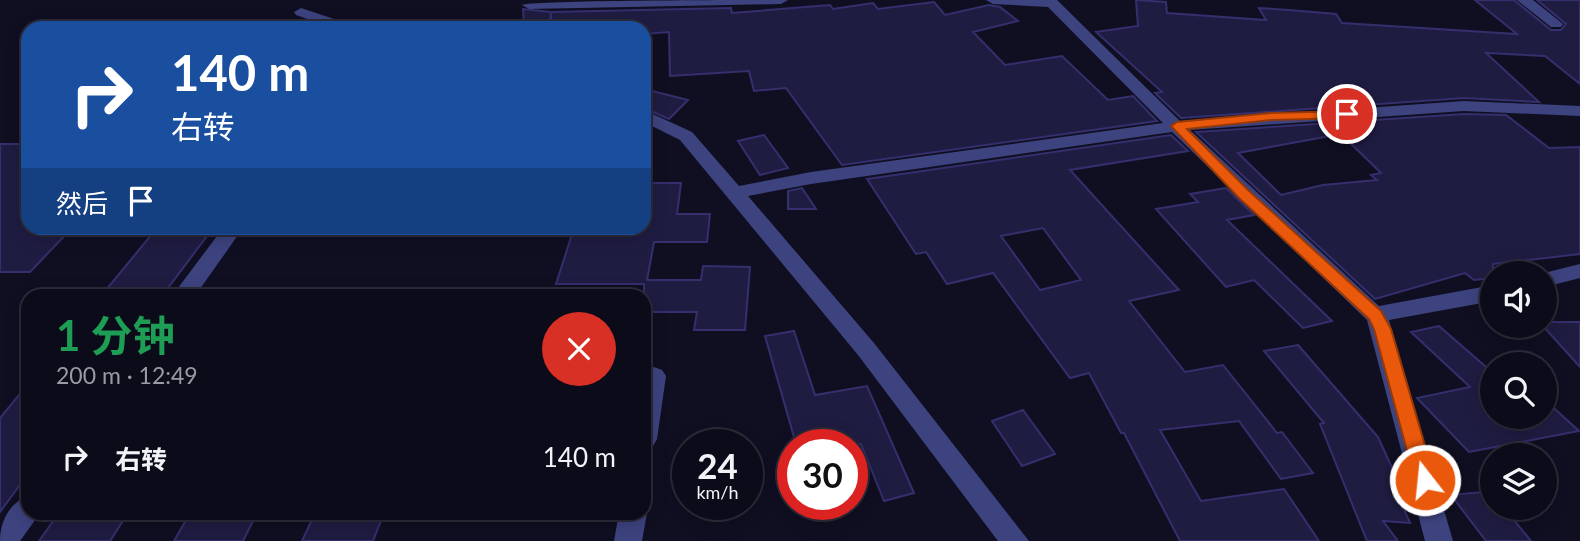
<!DOCTYPE html>
<html lang="zh">
<head>
<meta charset="utf-8">
<style>
	:root { --surface:#0c0b1a; --page:#151423; --text:#f1f3f6; --muted:#9a9ba2; --line:#2c2b39 }
	body { margin:0; font-family:Lato,"Noto Sans SC",sans-serif; background:var(--page); color:var(--text); height:100vh; display:flex; flex-direction:column; font-size:26px; white-space:nowrap }
	* { box-sizing:border-box; margin:0 }
	p { font-size:23px; color:var(--muted) }
	.icon { flex:none; width:38px; height:38px; fill:none; stroke:currentColor; stroke-width:2; stroke-linecap:round; stroke-linejoin:round }
	.map { position:relative; flex:1; overflow:hidden }
	.panel { position:absolute; left:21px; top:289px; width:630px; height:231px; display:flex; flex-direction:column; background:var(--surface); border-radius:21px; box-shadow:0 4px 18px #0003,0 0 0 2px var(--line) }
	.panel>* { flex:none }
	.banner { position:absolute; left:21px; top:21px; width:630px; height:214px; border-radius:21px; box-shadow:0 4px 18px #0003,0 0 0 2px var(--line); background:#1a4fa0; color:#fff; overflow:hidden }
	.controls { position:absolute; left:1480px; top:261px; display:grid; gap:14px }
	.controls a { display:grid; place-items:center; width:77px; height:77px; border-radius:50%; background:var(--surface); box-shadow:0 4px 18px #0003,0 0 0 2px var(--line); font-size:35px }
	.speed { position:absolute; left:672px; top:429px; display:flex; gap:14px; font-size:35px; font-weight:700; text-align:center }
	.speed>* { display:grid; place-content:center; width:91px; height:91px; border-radius:50%; background:var(--surface); box-shadow:0 4px 18px #0003,0 0 0 2px var(--line); line-height:1 }
	.speed small { font-size:18px; font-weight:400 }
	.speed .limit { border:10px solid #d22; background:#fff; color:#111 }
	.pin { position:absolute; display:grid; place-items:center; width:60px; height:60px; color:#fff; margin:-30px; border:4px solid #fff; border-radius:50%; box-shadow:0 2px 7px #0007 }
	.me { position:absolute; width:77px; margin:-38px; rotate:344deg; stroke-linejoin:round; filter:drop-shadow(0 0 5px #0008) }
	.turn { display:flex; align-items:center; gap:24px; height:147px; padding:0 35px; font-size:32px }
	.turn .icon { width:91px; height:91px; stroke-width:2.5 }
	.turn b { display:block; font-size:49px; line-height:60px }
	.then { display:flex; align-items:center; height:66px; padding:0 35px; background:#0003; gap:14px; font-size:26px }
	.round { display:grid; place-items:center; flex:none; width:74px; height:74px; border-radius:37px; background:var(--page) }
	.headline { display:flex; align-items:center; justify-content:space-between; height:119px; padding:0 35px }
	h1 { font-size:42px; font-weight:700; line-height:52px; color:#1e9e55 }
	ul { padding:0; list-style:none }
	li { display:flex; align-items:center; gap:21px; height:98px; padding:0 35px }
	li div { flex:1 }
	li b { display:block; font-size:26px }
	li em { font-style:normal }
	.map>svg:first-child { display:block }
	.building { fill:#1f1c42; stroke:#342f6d; stroke-width:2; fill-rule:evenodd }
	.lines { fill:none; stroke-linecap:round; stroke-linejoin:round }
	.minor { fill:#3d437f; fill-rule:evenodd }
	.route { fill:#ea580c; stroke:#983908; stroke-width:2 }
</style>
</head>
<body>
<div class="map">
<svg width="1580" height="541" viewBox="0 0 1580 541">
	<rect width="100%" height="100%" fill="#100f22"/>
	<path class="building" d="M1136,0L1166,2L1167,13L1266,20L1259,8L1289,10L1336,14L1342,23L1517,34L1475,0H1514L1551,30H1561L1566,24L1537,0H1580V84L1545,56L1486,53L1539,102L1464,98L1181,118L1155,93L1162,92L1096,32L1138,26Z
		M934,2L945,15L989,5L1000,7L1018,21L973,32L1005,65L1062,56L1108,100L1133,96L1157,121L842,165L786,88L754,91L749,71L670,76L669,32L644,34V28H552L551,13L548,28H524L523,9L551,12L731,8L732,13L830,5L833,9L873,3L878,9Z
		M644,89L688,100L669,119L644,108Z
		M1464,114L1506,115L1549,148L1580,147V254L1493,264V278L1474,280L1465,273L1375,299L1196,132ZM1341,134L1381,173L1371,175L1377,180L1323,185L1281,195L1238,153Z
		M764,135L788,168L760,175L738,141Z
		M1171,135L1188,151L1070,170L1179,290L1129,301L1185,372L1223,365L1277,433L1282,432L1313,473L1281,479L1239,421L1160,430L1201,501L1284,489L1319,541H1180L1124,433H1121L1089,373L1070,378L993,273L947,284L926,252L916,254L867,179ZM1043,228L1081,280L1040,290L1001,236Z
		M0,144H28V228H72L30,272H0Z
		M651,183H681L677,214H710L707,242H654L647,280H701L703,266L750,267L745,330H694L697,312H644V284H556L574,228H644Z
		M802,188L816,209H788V191Z
		M1226,188L1254,215L1227,220L1332,321L1303,328L1254,280L1226,287L1156,209L1198,202L1190,194Z
		M157,228H213L162,296H101Z
		M1545,322H1580V367L1543,326Z
		M1439,326L1493,373V416H1545V400L1579,431L1469,452L1417,398L1470,387L1411,332Z
		M794,331L815,395L867,386L914,493L884,501L861,444H796L765,336Z
		M1298,345L1378,437L1398,481L1391,480L1410,523L1383,521L1398,541H1367L1320,424L1324,423L1264,351Z
		M28,384V474L0,512V418Z
		M1023,410L1055,454L1022,466L992,421Z
		M1493,491V508H1504L1531,541H1486L1451,495Z
		M59,513H128L110,541H39Z
		M190,513H257L243,541H174Z
		M315,513H384L373,541H302Z"/>
	<g class="lines">
		<path class="minor" d="M788,0L781,4L529,9L522,5C534,0 755,0 788,0Z
			M986,0H1057L1180,121L1464,101L1580,106V116L1464,111L1190,130L1379,306L1493,285V301L1389,320L1453,541H1425L1367,320L1172,132L811,184L748,196L874,343L1029,541H998L858,355L680,140L644,122V110L692,132L739,186L811,172L1163,123L1048,7L993,4Z
			M1517,0H1533L1563,24L1561,27H1551Z
			M301,8L352,25L354,28H333L296,15L294,12Z
			M223,228H243L195,296H172Z
			M1580,264V278L1545,287L1544,273Z
			M654,367L662,370L666,376L657,439L653,446L644,449V373Z
			M28,496V513H39L38,516L20,541H0C0,522 9,503 28,496Z
			M644,507L647,513L642,541H614L619,513H644Z"/>
	</g>
	<path class="route" d="M1351,111V117L1347,118L1271,120L1187,129L1248,190L1381,311L1391,329L1435,480L1432,486L1425,489L1418,486L1415,480L1374,329L1369,319L1238,197L1171,126L1177,122L1271,113Z"/>
</svg>
<div class="controls">
<a><svg class="icon" aria-label="sound" viewBox="0 0 24 24"><path d="M4 9h4l5-4v14l-5-4H4zM17 9q2 3 0 6"/></svg></a>
<a><svg class="icon" aria-label="search" viewBox="0 0 24 24"><circle cx="10" cy="10" r="6"/><path d="M15 15l6 6"/></svg></a>
<a><svg class="icon" aria-label="layers" viewBox="0 0 24 24"><path d="M12 4l9 5-9 5-9-5zM3 14l9 5 9-5"/></svg></a>
</div>
<div class="speed"><div>24<small>km/h</small></div><div class="limit">30</div></div>
<div class="pin" style="left:1347px;top:114px;background:#d93025"><svg class="icon" aria-label="arrive" viewBox="0 0 24 24"><path d="M6 21V4h12l-3 4 3 4H6"/></svg></div>
<svg class="me" style="left:1425px;top:480px" viewBox="-20 -20 40 40"><circle r="17" fill="#ea580c" stroke="#fff" stroke-width="3"/><path d="M0-11L8 9 0 5-8 9z" fill="#fff"/></svg>
<div class="banner">
<div class="turn"><svg class="icon" aria-label="right" viewBox="0 0 24 24"><path d="M7 20v-9h11M14 6l5 5-5 5"/></svg><div><b>140 m</b>右转</div></div>
<div class="then">然后<svg class="icon" aria-label="arrive" viewBox="0 0 24 24"><path d="M6 21V4h12l-3 4 3 4H6"/></svg></div>
</div>
<section class="panel">
<div class="headline"><div><h1>1 分钟</h1><p>200 m · 12:49</p></div><a class="round" style="background:#d93025;color:#fff"><svg class="icon" aria-label="close" viewBox="0 0 24 24"><path d="M6 6l12 12M18 6L6 18"/></svg></a></div>
<ul>
<li><svg class="icon" aria-label="right" viewBox="0 0 24 24"><path d="M7 20v-9h11M14 6l5 5-5 5"/></svg><div><b>右转</b></div><em>140 m</em></li>
</ul>
</section>
</div>
</body>
</html>
